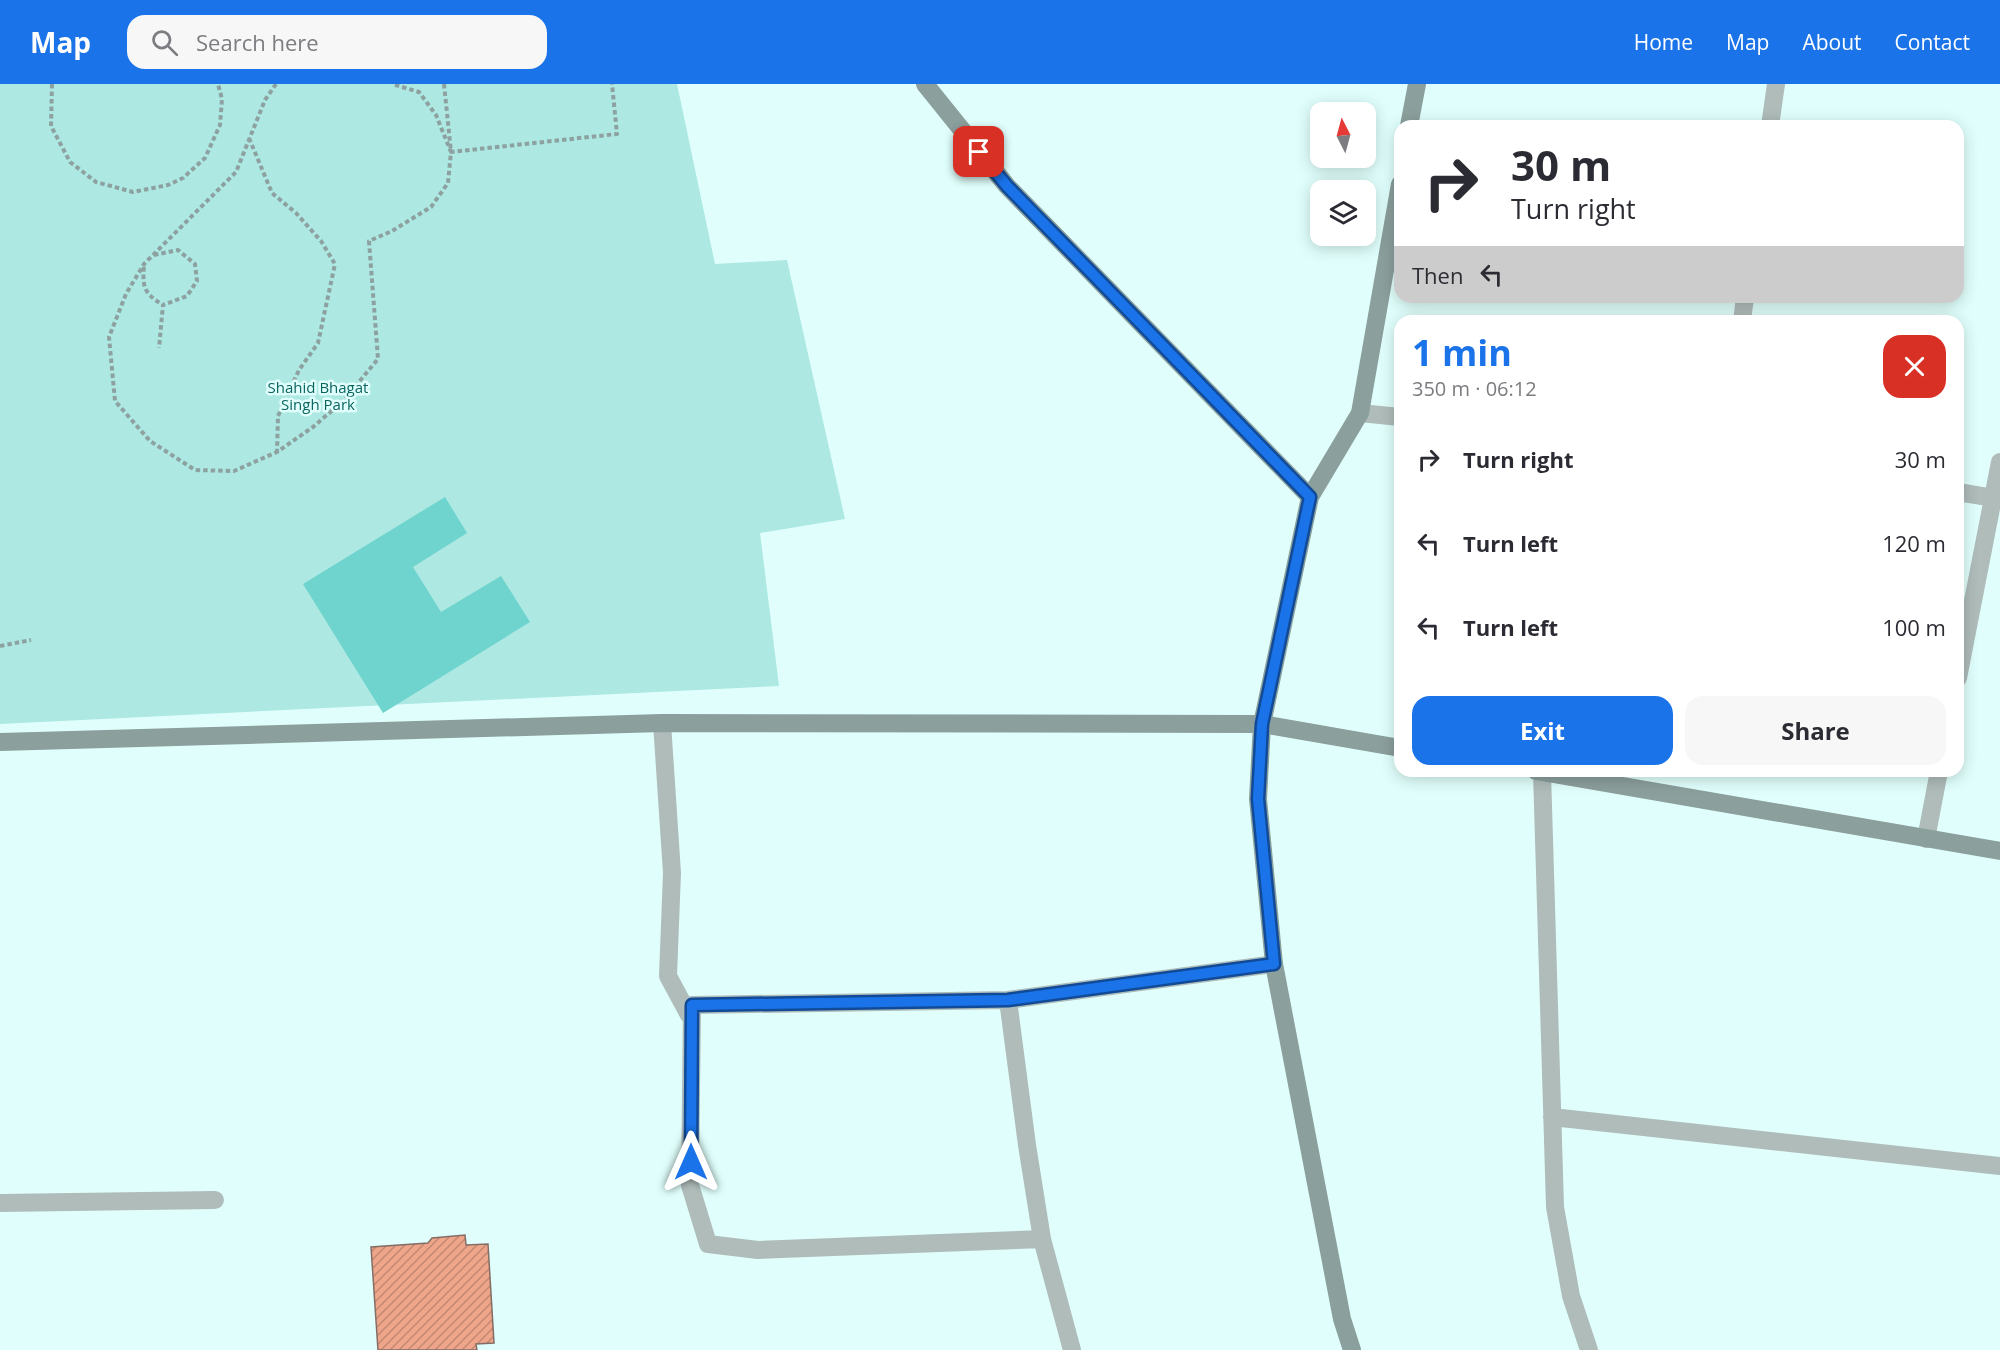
<!DOCTYPE html>
<html lang="en">
<head>
<meta charset="utf-8">
<style>
	:root { --surface:#fff; --page:#f7f7f7; --text:#2b2b33; --muted:#7c7c81; --accent:#1a73e8 }
	body { margin:0; font-family:"Open Sans",sans-serif; background:var(--page); color:var(--text); height:100vh; display:flex; flex-direction:column; font-size:22px; white-space:nowrap }
	* { box-sizing:border-box; margin:0 }
	p { font-size:20px; color:var(--muted) }
	.icon { flex:none; width:33px; height:33px; fill:none; stroke:currentColor; stroke-width:2; stroke-linecap:round; stroke-linejoin:round }
	.map { position:relative; flex:1; overflow:hidden }
	.sheet { position:absolute; left:1394px; top:231px; width:570px; height:462px; display:flex; flex-direction:column; background:var(--surface); border-radius:18px; box-shadow:0 3px 15px #0003 }
	.sheet>* { flex:none }
	.banner { position:absolute; left:1394px; top:36px; width:570px; height:183px; border-radius:18px; box-shadow:0 3px 15px #0003; background:#fff; color:var(--text); overflow:hidden }
	.needle { width:39px; rotate:354deg }
	.buttons { position:absolute; left:1310px; top:18px; display:grid; gap:12px }
	.buttons a { display:grid; place-items:center; width:66px; height:66px; border-radius:12px; background:var(--surface); box-shadow:0 3px 15px #0003; font-size:30px }
	.pin { position:absolute; display:grid; place-items:center; width:51px; height:51px; color:#fff; margin:-26px; border-radius:12px; box-shadow:0 3px 9px #0006 }
	.me { position:absolute; width:66px; margin:-33px; rotate:0deg; stroke-linejoin:round; filter:drop-shadow(0 0 4px #0008) }
	.turn { display:flex; align-items:center; gap:21px; height:126px; padding:0 18px; font-size:27px }
	.turn .icon { width:78px; height:78px; stroke-width:2.5 }
	.turn b { display:block; font-size:42px; line-height:51px }
	.then { display:flex; align-items:center; height:57px; padding:0 18px; background:#0003; gap:12px; font-size:22px }
	.round { display:grid; place-items:center; flex:none; width:63px; height:63px; border-radius:18px; background:var(--page) }
	.headline { display:flex; align-items:center; justify-content:space-between; height:102px; padding:0 18px }
	h1 { font-size:36px; font-weight:700; line-height:45px; color:var(--accent) }
	.primary-button { display:flex; gap:12px; margin-top:auto; padding:12px 18px }
	.primary-button a { flex:1; height:69px; border-radius:18px; background:var(--accent); color:#fff; font-size:24px; font-weight:700; line-height:69px; text-align:center }
	.primary-button a+a { background:var(--page); color:var(--text) }
	ul { padding:0; list-style:none }
	li { display:flex; align-items:center; gap:18px; height:84px; padding:0 18px }
	li div { flex:1 }
	li b { display:block; font-size:22px }
	li em { font-style:normal }
	header { display:flex; align-items:center; gap:36px; box-sizing:border-box; height:84px; padding:0 30px; background:var(--accent); color:#fff }
	header strong { font-size:28px }
	nav { display:flex; gap:33px; margin-inline-start:auto; font-size:21px }
	.search { width:420px; height:54px; background:var(--page); display:flex; align-items:center; gap:15px; box-sizing:border-box; padding:0 21px; border-radius:18px; color:var(--muted); font-size:22px }
	.map>svg:first-child { display:block }
	.park { fill:#ade8e3 }
	.water { fill:#6ed4cd }
	.building { fill:url(#building-hatch); stroke:#846d65; stroke-width:1.5 }
	.lines { fill:none; stroke-linecap:round; stroke-linejoin:round }
	.path { stroke:#8da2a0; stroke-width:4; stroke-dasharray:4.5 3; stroke-linecap:butt }
	.street { stroke:#afbcba; stroke-width:18 }
	.secondary { stroke:#8b9f9d; stroke-width:18 }
	.route-casing { stroke:#114b97; stroke-width:15 }
	.route { stroke:#1a73e8; stroke-width:10 }
	.labels { text-anchor:middle; dominant-baseline:central; stroke-width:5; stroke-linejoin:round; paint-order:stroke }
	.park-label { font-size:15px; fill:#0b6460; stroke:#e0fffc }
</style>
</head>
<body>
<header>
<strong>Map</strong>
<div class="search"><svg class="icon" aria-label="search" viewBox="0 0 24 24"><circle cx="10" cy="10" r="6"/><path d="M15 15l6 6"/></svg>Search here</div>
<nav><a>Home</a><a>Map</a><a>About</a><a>Contact</a></nav>
</header>
<div class="map">
<svg width="2000" height="1266" viewBox="0 0 2000 1266">
	<defs>
		<pattern id="building-hatch" width="6" height="6" patternUnits="userSpaceOnUse" patternTransform="scale(1.5)"><rect width="6" height="6" fill="#efa58a"/><path d="M-1 1l2-2M0 6l6-6M5 7l2-2" fill="none" stroke="#c28872"/></pattern>
	</defs>
	<rect width="100%" height="100%" fill="#e0fffc"/>
	<path class="park" d="M0,0H677L715,180L787,176L845,435L760,449L779,602L0,640Z"/>
	<path class="water" d="M445,413L467,449L413,483L441,528L501,492L530,538L383,629L303,500Z"/>
	<path class="building" d="M465,1151L466,1161L488,1160L494,1259L476,1260L477,1266H378L371,1163L428,1159L432,1154Z"/>
	<g class="lines">
		<path class="path" d="M52,0L51,42L70,78L96,98L133,108L168,101L183,94L205,74L220,41L222,15L218,0
			M276,0L265,16L236,88L144,180L126,210L109,253L115,317L150,357L195,386L234,387L277,368L313,343L343,317L378,275L369,157L392,147L431,123L448,99L451,68L436,31L419,8L392,0
			M444,0L451,68L617,50L612,0
			M249,54L272,109L296,129L321,157L335,180L318,259L299,286L278,332L277,368
			M154,171L178,166L195,180L197,197L187,212L163,221L159,264
			M144,183C142,204 145,210 163,221
			M0,562L31,556"/>
		<path class="street" d="M1770,42L1776,0
			M1742,237L1745,213
			M1360,329L1400,333
			M1958,408L2000,415
			M1958,594L2000,378
			M662,639L672,789L668,892L689,931L692,921L690,1101L708,1160L758,1166L1042,1155
			M1542,688L1555,1123L1571,1212L1589,1266
			M1926,755L1939,687
			M692,921L1008,916
			M1552,1033L2000,1082
			M0,1119L215,1116
			M1072,1266L1042,1155L1027,1061L1008,916L1274,880"/>
		<path class="secondary" d="M925,0L1007,102L1310,413
			M1409,42L1417,0
			M0,658L662,639L1262,640L1400,664
			M1536,687L2000,767
			M1352,1266L1342,1235L1274,880L1258,715L1262,640L1310,413L1360,329L1400,100"/>
	</g>
	<g class="lines">
		<defs>
			<path id="route" d="M691,1078L692,921L1008,916L1274,880L1258,715L1262,640L1310,413L1007,102L979,68"/>
		</defs>
		<use href="#route" class="route-casing"/>
		<use href="#route" class="route"/>
	</g>
	<g class="labels">
		<g class="park-label">
			<text x="318" y="303">Shahid Bhagat<tspan x="318" dy="17">Singh Park</tspan></text>
		</g>
	</g>
</svg>
<div class="buttons">
<a><svg class="needle" viewBox="-14 -14 28 28"><path d="M0-13l5 13h-10z" fill="#e53935"/><path d="M0 13l5-13h-10z" fill="#7c7c81"/></svg></a>
<a><svg class="icon" aria-label="layers" viewBox="0 0 24 24"><path d="M12 4l9 5-9 5-9-5zM3 14l9 5 9-5"/></svg></a>
</div>
<div class="pin" style="left:979px;top:68px;background:#d93025"><svg class="icon" aria-label="arrive" viewBox="0 0 24 24"><path d="M6 21V4h12l-3 4 3 4H6"/></svg></div>
<svg class="me" style="left:691px;top:1078px" viewBox="-20 -20 40 40"><path d="M0-17L14 15 0 8-14 15z" fill="#1a73e8" stroke="#fff" stroke-width="4"/></svg>
<div class="banner">
<div class="turn"><svg class="icon" aria-label="right" viewBox="0 0 24 24"><path d="M7 20v-9h11M14 6l5 5-5 5"/></svg><div><b>30 m</b>Turn right</div></div>
<div class="then">Then<svg class="icon" aria-label="left" viewBox="0 0 24 24"><path d="M17 20v-9H6M10 6l-5 5 5 5"/></svg></div>
</div>
<section class="sheet">
<div class="headline"><div><h1>1 min</h1><p>350 m · 06:12</p></div><a class="round" style="background:#d93025;color:#fff"><svg class="icon" aria-label="close" viewBox="0 0 24 24"><path d="M6 6l12 12M18 6L6 18"/></svg></a></div>
<ul>
<li><svg class="icon" aria-label="right" viewBox="0 0 24 24"><path d="M7 20v-9h11M14 6l5 5-5 5"/></svg><div><b>Turn right</b></div><em>30 m</em></li>
<li><svg class="icon" aria-label="left" viewBox="0 0 24 24"><path d="M17 20v-9H6M10 6l-5 5 5 5"/></svg><div><b>Turn left</b></div><em>120 m</em></li>
<li><svg class="icon" aria-label="left" viewBox="0 0 24 24"><path d="M17 20v-9H6M10 6l-5 5 5 5"/></svg><div><b>Turn left</b></div><em>100 m</em></li>
</ul>
<div class="primary-button"><a>Exit</a><a>Share</a></div>
</section>
</div>
</body>
</html>
